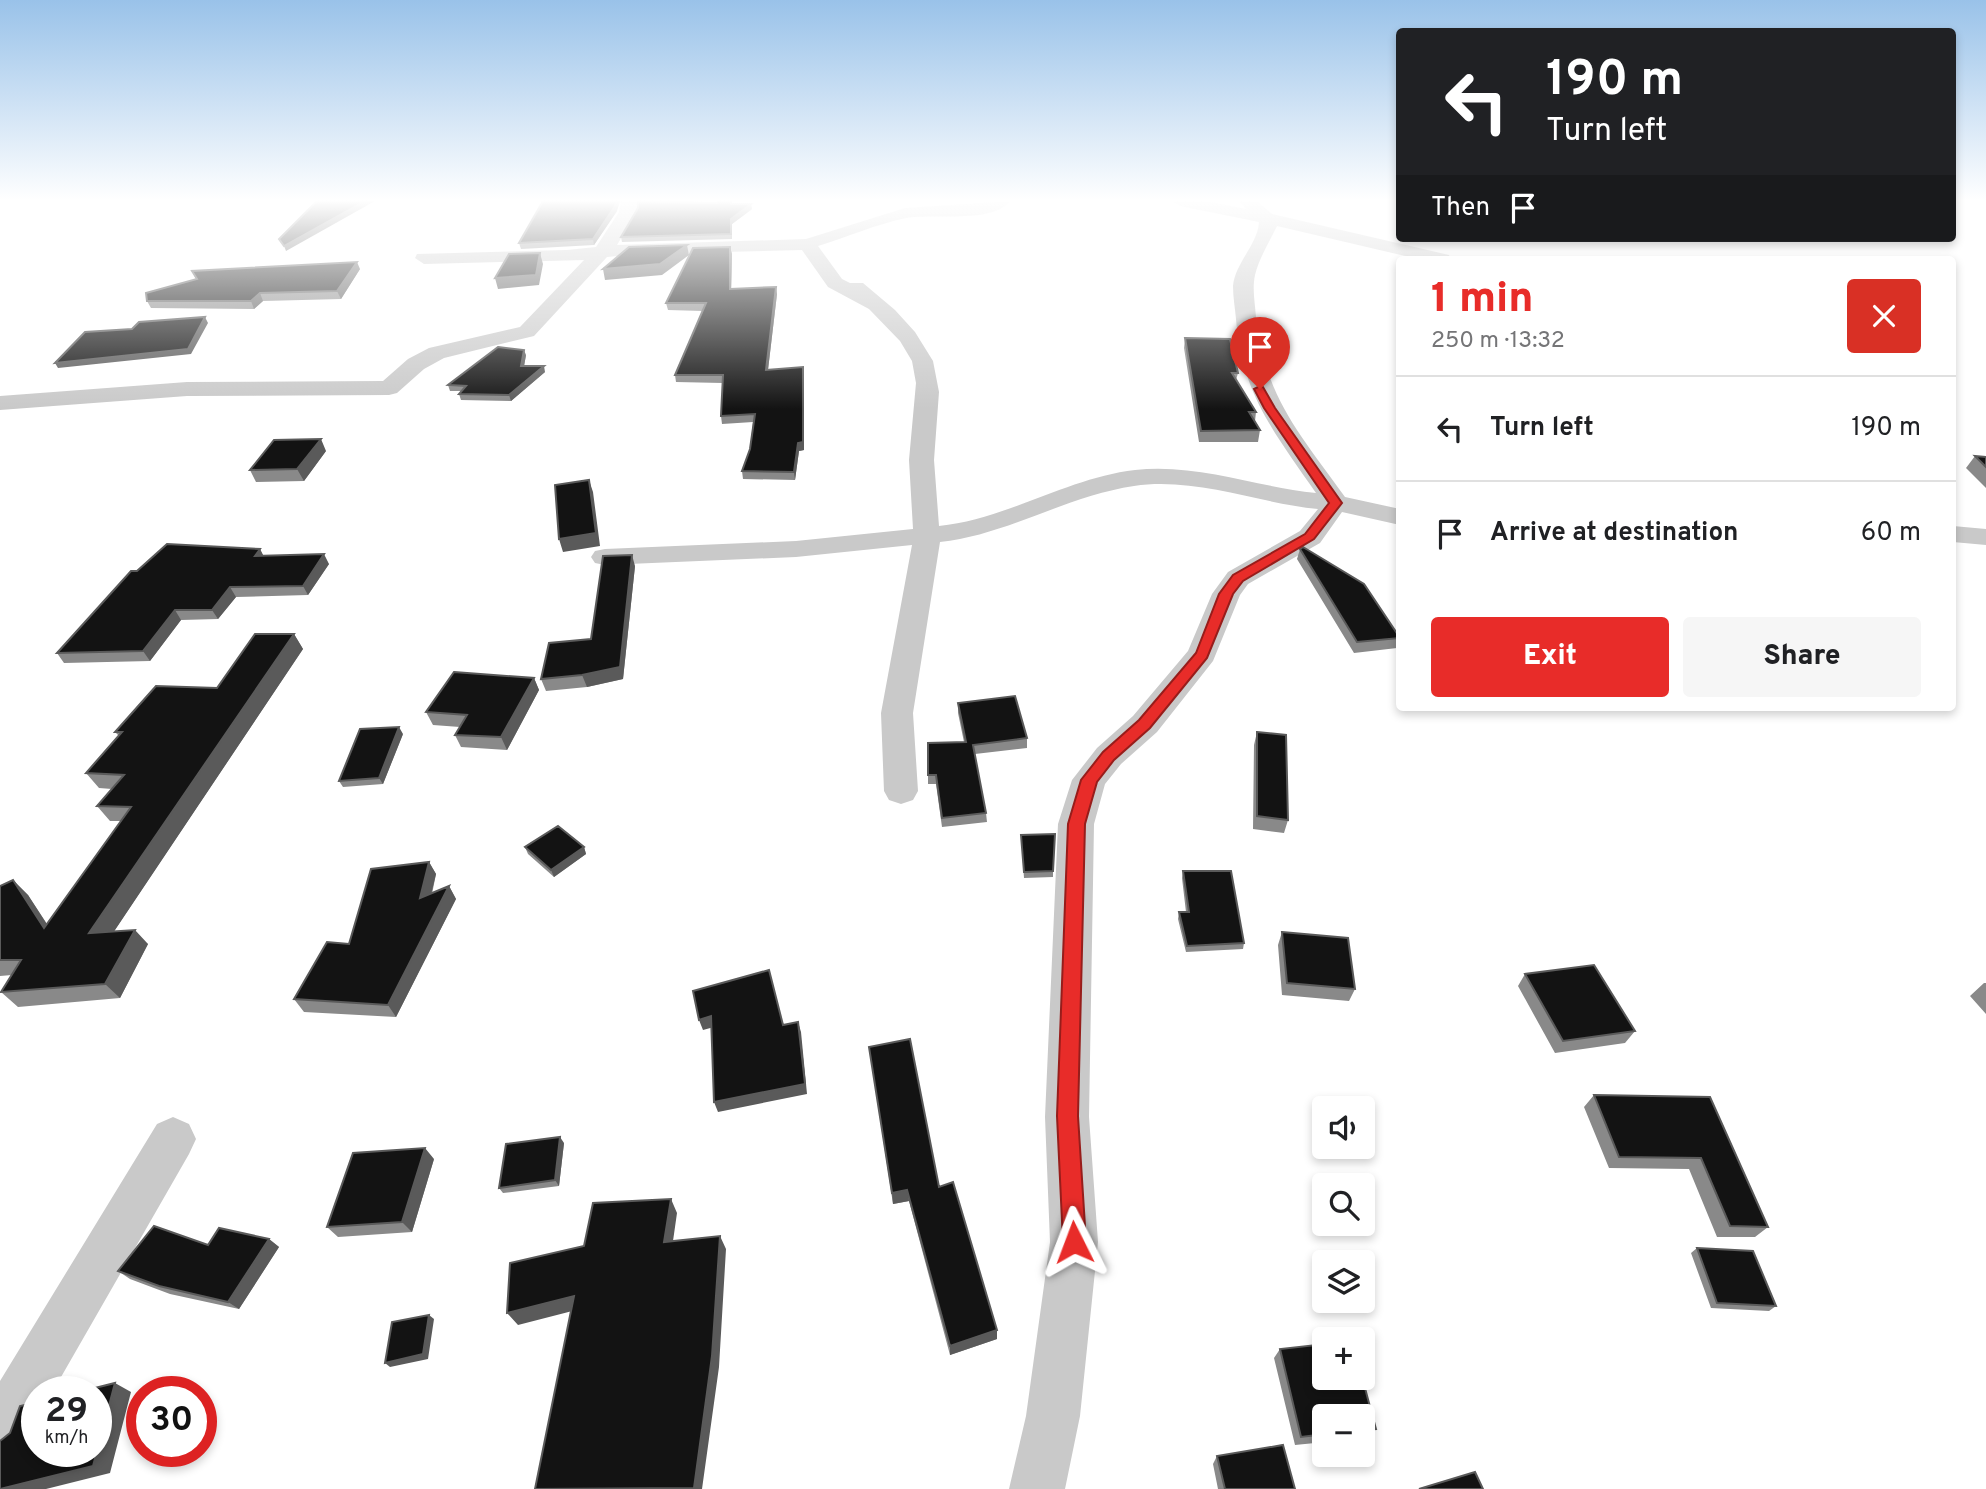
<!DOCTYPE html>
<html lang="en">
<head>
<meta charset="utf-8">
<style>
	:root { --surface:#fff; --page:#f6f6f6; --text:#202124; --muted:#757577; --line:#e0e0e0; --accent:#e82c29 }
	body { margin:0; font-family:Overpass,sans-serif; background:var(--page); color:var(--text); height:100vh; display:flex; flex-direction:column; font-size:26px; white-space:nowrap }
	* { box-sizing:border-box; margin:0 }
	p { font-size:23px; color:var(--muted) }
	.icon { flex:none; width:38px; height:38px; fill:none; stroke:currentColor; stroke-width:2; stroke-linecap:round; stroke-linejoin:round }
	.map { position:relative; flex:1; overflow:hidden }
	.sheet { position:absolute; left:1396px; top:256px; width:560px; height:455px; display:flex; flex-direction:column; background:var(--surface); border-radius:7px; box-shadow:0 4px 10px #0003 }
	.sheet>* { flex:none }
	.hud { position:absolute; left:1396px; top:28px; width:560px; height:214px; border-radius:7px; box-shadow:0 4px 10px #0003; background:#202124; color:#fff; overflow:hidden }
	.controls { position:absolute; left:1312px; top:1096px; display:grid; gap:14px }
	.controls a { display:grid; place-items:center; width:63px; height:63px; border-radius:7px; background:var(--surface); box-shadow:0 4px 10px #0003; font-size:35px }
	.speed { position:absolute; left:21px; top:1376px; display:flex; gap:14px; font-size:35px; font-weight:700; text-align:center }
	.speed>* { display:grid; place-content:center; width:91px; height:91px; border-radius:50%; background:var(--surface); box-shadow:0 4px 10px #0003; line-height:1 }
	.speed small { font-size:18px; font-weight:400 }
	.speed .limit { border:10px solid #d22; background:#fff; color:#111 }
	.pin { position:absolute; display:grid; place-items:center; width:60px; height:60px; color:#fff; margin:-72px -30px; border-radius:50% 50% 50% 0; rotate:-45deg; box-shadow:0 0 7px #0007 }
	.pin .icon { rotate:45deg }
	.me { position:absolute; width:77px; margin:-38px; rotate:357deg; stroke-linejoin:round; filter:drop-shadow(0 0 5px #0008) }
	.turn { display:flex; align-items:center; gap:24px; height:147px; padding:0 35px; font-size:32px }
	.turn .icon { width:91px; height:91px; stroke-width:2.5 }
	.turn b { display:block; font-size:49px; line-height:60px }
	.then { display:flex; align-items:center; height:66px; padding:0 35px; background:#0003; gap:14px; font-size:26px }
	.round { display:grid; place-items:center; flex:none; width:74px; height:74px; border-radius:7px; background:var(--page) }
	.headline { display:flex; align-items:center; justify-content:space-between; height:119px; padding:0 35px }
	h1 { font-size:42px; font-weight:800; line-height:52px; color:var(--accent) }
	.cta { display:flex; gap:14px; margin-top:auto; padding:14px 35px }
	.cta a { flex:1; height:80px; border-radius:7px; background:var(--accent); color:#fff; font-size:28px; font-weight:800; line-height:80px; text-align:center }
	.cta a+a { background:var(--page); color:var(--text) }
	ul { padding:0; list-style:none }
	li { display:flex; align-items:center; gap:21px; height:105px; padding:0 35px; border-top:2px solid var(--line) }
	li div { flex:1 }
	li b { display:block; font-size:26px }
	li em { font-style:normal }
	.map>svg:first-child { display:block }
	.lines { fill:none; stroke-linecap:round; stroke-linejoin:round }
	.street { fill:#c9c9c9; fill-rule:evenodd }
	.wall { fill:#898989 }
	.shaded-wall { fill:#5a5a5a }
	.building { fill:#131313; stroke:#5a5a5a; stroke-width:2 }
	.route { fill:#e82c29; stroke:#971d1b; stroke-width:2 }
</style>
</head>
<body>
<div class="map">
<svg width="1986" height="1489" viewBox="0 0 1986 1489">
	<rect width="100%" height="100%" fill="#fff"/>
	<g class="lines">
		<path class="street" d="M621,201H637V212L617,245L806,239L905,208L1010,201C993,224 932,213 906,218C877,224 847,237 818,246L842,279L850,283H863L895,310L915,332L933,361L939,392L934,460L939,526C1007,519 1067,478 1135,470C1197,463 1256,487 1316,493C1275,433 1242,395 1236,319C1235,308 1233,297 1233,286C1235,263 1258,244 1259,222L1180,206L1172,201H1206L1246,209L1239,201H1257L1272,214L1449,255L1451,259H1418L1277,226C1270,241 1259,258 1255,275C1252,289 1255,303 1256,317C1265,398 1300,434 1345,497L1400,509V525L1342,512L1320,543L1248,584L1240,595L1213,661L1157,732L1121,764L1105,784L1094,824L1089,1117L1098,1242L1080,1416L1065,1489H1009L1026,1416L1050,1242L1045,1117L1058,824L1072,780L1097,748L1133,716L1188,651L1212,594L1228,572L1300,531L1318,509C1257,503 1196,477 1134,486C1066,496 1007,535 940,542L913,713L918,791L913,800L901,804L889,800L884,791L881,713L912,545L796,557L605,565L595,563L591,557L595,551L605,549L796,541L913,529L909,460L916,383L912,361L900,341L869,309L828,287L802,250L638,254L607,257L534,336L444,358L424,369L397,393L389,395L187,396L0,410V396L187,382L383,381L408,359L429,348L520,327L584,260L424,264L415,258L417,254L567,250L596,247L619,212Z
			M1953,526L1986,529V545L1953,542Z
			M173,1117L189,1124L196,1139L189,1154L53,1391H37C37,1424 33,1444 0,1458V1381L157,1124Z"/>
	</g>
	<path class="wall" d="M718,201H732V204H751L752,209L732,224V239L622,242L621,237L638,208L717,203Z
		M617,211L594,245L521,249L519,243Z
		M730,247L732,254L731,289L777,294L768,370L803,367L804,375V450L799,451L795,480L743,479L742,471L750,449L753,422L722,424L721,416L723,383L676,382L675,375L703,311L668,310L666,303Z
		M360,269L341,299L263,301L254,309L151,308L147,301L196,279L192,271Z
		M1185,338L1238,373L1236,380L1256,412L1255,421L1260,430L1258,442H1199L1184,348Z
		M526,355L524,366L545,372L511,401L461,400L459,394L461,391H450L448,385Z
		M326,451L304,481L256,482L250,470Z
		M1975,456L1986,457V488L1966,468Z
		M260,549L263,555L329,564L308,595L236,597L218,619L181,620L150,661L64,663L57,653L137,571Z
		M1300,549L1400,638L1397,648L1354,653L1297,559Z
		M635,566L623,679L587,687L546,691L541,679L591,639Z
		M294,634L303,649L114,931L148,944L120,998L18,1007L1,992L12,975L0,976V886L13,880L28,895L47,924L121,821H110L97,806L112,789L99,788L86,773L119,736L115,732L217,688Z
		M534,678L539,690L507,750L461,747L455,735L460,727L433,725L426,712Z
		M958,703L1027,738V748L975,754L986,813L987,822L942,827L936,784H928V775L964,742L958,713Z
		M1257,732L1288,820L1284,833L1253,829L1254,745Z
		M403,734L383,784L343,787L339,781Z
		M1021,835L1053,871V877L1024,878Z
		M525,847H584L586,854L554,877L528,854Z
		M429,862L436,874L432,894L449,886L456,899L396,1017L304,1012L294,999Z
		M1183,871L1244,943L1243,949L1186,952L1178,919L1179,912H1186L1182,878Z
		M1282,932L1355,989L1349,1001L1282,995L1278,945Z
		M1525,974L1635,1031L1625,1043L1555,1053L1518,986Z
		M1984,983H1986V1014L1970,996Z
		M869,1047L939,1187L997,1330V1339L950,1355L909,1201L893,1204Z
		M1594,1095L1710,1097L1768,1227L1755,1237H1717L1689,1169L1609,1168L1584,1107Z
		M564,1143L559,1186L503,1193L499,1188Z
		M434,1159L412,1232L338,1237L327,1227Z
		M269,1239L279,1247L239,1309L170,1294L130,1279L118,1271L208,1245Z
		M1697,1248L1776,1306L1769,1311L1711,1308L1691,1253Z
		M1325,1344V1377H1362L1376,1429L1369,1437L1363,1438V1416H1325V1442L1295,1445L1274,1358L1280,1349Z
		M1217,1456L1295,1489H1218L1213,1464Z"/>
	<path class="shaded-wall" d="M365,201H375L286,251L284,246Z
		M617,201H620L617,211L594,245L593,239Z
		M751,204L752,209L732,224V239L731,219Z
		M687,245L689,255L662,275L605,280L603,269Z
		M730,247L732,254L731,297L730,289Z
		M540,253L543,264L539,285L498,289L495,278Z
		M357,262L360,269L341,299L337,291Z
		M776,287L777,294L767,378L766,370Z
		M260,293L263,301L254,309L251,301Z
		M205,317L208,323L191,354L58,368L55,363Z
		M524,350L526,355L523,372L521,366Z
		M544,366L545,372L511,401L509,395Z
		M803,367L804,375V450L799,451L795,480L794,472Z
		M321,439L326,451L304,481L297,469Z
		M589,480L593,492L600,546L563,552L559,539Z
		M260,549L265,559L255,556Z
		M324,554L329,564L308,595L303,586Z
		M632,555L635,566L623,679L587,687L582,675Z
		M230,587L236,597L218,619L212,610Z
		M175,610L181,620L150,661L143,651Z
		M294,634L303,649L103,948L89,933Z
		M534,678L539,690L507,750L501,737Z
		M399,727L403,734L383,784L379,778Z
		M584,847L586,854L554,877L551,870Z
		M429,862L436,874L427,911L420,898Z
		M13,880L28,895L59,943L44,928Z
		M449,886L456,899L396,1017L388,1005Z
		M135,930L148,944L120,998L105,984Z
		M711,1016L714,1027L703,1030L699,1020Z
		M798,1022L801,1032L807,1094L718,1112L714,1102Z
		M560,1137L564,1143L559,1186L555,1180Z
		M425,1148L434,1159L412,1232L402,1222Z
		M907,1190L909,1201L893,1204L892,1193Z
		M671,1199L677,1213L671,1255L664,1242Z
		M720,1236L726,1249L719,1367L702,1489H694Z
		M269,1239L279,1247L239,1309L228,1302Z
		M574,1296L584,1308L518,1325L507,1313Z
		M429,1315L434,1319L428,1359L390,1367L385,1363Z
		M997,1330V1339L950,1355V1346Z
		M115,1383L131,1392L110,1473L46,1489H0Z"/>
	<path class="building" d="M317,201H365L284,246L279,239Z
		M543,201H617L615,206L593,239L519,243Z
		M638,201L717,203L718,201H731V204H751L731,219V234L621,237L638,208Z
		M687,245L660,264L603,269L629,247Z
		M730,247V289L776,287L766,370L803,367V442L798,443L794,472L742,471L750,449L755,414L721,416L723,375H675L706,303H666L693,248Z
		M540,253L536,275L495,278L509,254Z
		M357,262L337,291L260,293L251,301H147L146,293L197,279L192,271Z
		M205,317L188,349L55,363L85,332L132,329L139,322Z
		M1185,338L1230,339L1238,373H1232L1256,412H1249L1260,430L1201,431Z
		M498,347L524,350L521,366H544L509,395L459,394L466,386L448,385Z
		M321,439L297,469L250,470L274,440Z
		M1975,456L1986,457V467Z
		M589,480L596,533L559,539L555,485Z
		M167,544L260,549L255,556L324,554L303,586L230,587L212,610H175L143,651L57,653L131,571H137Z
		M1303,547L1364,584L1400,638L1357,642L1300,549Z
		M632,555L620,667L582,675L541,679L549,643L591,639L603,556Z
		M255,634H294L89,933L135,930L105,984L1,992L21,960H0V886L13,880L44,928L131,807L97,806L124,775L86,773L122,732H115L156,686L217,688Z
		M454,672L534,678L501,737L455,735L467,715L426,712Z
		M1015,696L1027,738L973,745L986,813L942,818L936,775H928V743L966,742L958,703Z
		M399,727L379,778L339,781L360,729Z
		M1257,732L1286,735L1288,820L1257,816Z
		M558,826L584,847L551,870L525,847Z
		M1055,834L1053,871L1024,872L1021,835Z
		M429,862L420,898L449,886L388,1005L294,999L327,942L349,944L371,869Z
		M1183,871H1231L1244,943L1187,946L1179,912H1189Z
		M1282,932L1348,938L1355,989L1287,983Z
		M1594,965L1635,1031L1563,1041L1525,974Z
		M769,970L783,1025L798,1022L805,1084L714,1102L711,1016L699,1020L693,991Z
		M910,1039L939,1187L953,1182L997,1330L950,1346L907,1190L892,1193L869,1047Z
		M1594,1095L1710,1097L1768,1227L1730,1226L1701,1158L1619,1157Z
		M560,1137L555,1180L499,1188L506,1144Z
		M425,1148L402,1222L327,1227L353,1153Z
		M671,1199L664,1242L720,1236L712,1356L694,1488L535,1489L574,1296L507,1313L510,1263L584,1246L593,1203Z
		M154,1226L208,1245L219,1228L269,1239L228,1302L159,1286L118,1271Z
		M1697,1248L1753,1251L1776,1306L1717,1303Z
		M429,1315L423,1354L385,1363L392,1322Z
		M1325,1344V1377H1362L1376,1429L1363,1430V1416H1325V1434L1301,1437L1280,1349Z
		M115,1383L93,1466L0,1489V1441L10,1433L20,1406L37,1402V1451H96V1391H83Z
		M1283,1445L1295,1489H1225L1217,1456Z
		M1475,1472L1483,1489H1419Z"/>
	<linearGradient id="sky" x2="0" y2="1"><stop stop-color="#99c2e9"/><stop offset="0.49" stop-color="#fff"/><stop offset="1" stop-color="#fff" stop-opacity="0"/></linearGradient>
	<rect width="1986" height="409" fill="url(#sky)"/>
	<path class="route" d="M1260,386L1263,387L1275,408L1342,503L1314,539L1243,581L1233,594L1207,658L1150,728L1114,760L1097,782L1085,824L1078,1116L1086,1242L1082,1250L1074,1254L1066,1250L1063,1242L1057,1116L1068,824L1081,780L1103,752L1139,720L1196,653L1219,594L1233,575L1305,534L1329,503L1264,408L1254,389Z"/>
</svg>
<div class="controls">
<a><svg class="icon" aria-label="sound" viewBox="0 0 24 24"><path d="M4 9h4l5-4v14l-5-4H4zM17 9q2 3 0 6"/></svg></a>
<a><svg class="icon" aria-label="search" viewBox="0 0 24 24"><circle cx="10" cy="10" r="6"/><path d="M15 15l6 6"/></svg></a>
<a><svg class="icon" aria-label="layers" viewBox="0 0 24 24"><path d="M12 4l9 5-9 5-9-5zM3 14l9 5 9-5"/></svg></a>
<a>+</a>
<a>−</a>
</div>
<div class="speed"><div>29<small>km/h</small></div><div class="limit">30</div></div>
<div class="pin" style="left:1260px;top:389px;background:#d93025"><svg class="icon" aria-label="arrive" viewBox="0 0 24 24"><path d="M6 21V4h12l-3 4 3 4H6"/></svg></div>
<svg class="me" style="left:1074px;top:1242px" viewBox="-20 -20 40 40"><path d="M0-17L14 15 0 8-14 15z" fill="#e82c29" stroke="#fff" stroke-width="4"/></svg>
<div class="hud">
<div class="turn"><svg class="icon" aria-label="left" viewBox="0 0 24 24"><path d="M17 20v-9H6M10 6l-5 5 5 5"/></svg><div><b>190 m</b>Turn left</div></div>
<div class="then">Then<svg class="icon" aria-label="arrive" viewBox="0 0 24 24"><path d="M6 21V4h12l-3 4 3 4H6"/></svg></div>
</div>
<section class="sheet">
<div class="headline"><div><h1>1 min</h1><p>250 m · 13:32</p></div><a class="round" style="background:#d93025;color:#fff"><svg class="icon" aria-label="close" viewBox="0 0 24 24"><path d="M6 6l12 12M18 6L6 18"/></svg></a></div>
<ul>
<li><svg class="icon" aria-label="left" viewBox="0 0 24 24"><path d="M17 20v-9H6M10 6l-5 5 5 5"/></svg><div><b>Turn left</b></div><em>190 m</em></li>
<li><svg class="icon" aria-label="arrive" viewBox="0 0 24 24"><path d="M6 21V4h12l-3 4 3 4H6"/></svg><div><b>Arrive at destination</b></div><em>60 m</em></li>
</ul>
<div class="cta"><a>Exit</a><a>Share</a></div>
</section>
</div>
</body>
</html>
